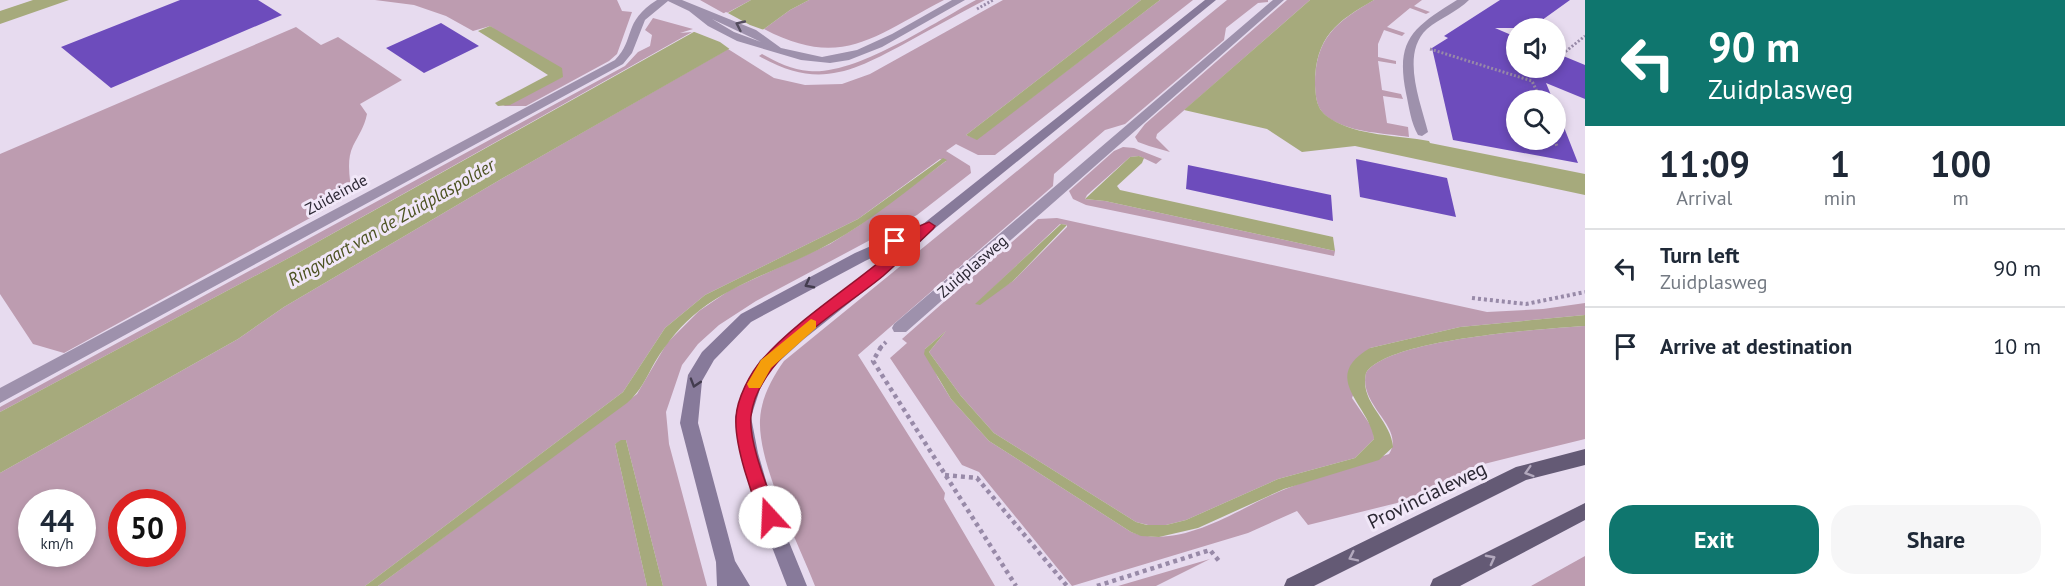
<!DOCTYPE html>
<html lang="en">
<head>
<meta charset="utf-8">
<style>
	:root { --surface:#fff; --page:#f6f6f7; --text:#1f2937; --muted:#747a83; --line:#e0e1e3; --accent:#0f766e }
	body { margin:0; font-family:"PT Sans",sans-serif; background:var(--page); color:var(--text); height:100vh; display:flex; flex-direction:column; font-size:22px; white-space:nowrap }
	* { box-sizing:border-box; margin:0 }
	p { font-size:20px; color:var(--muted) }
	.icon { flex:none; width:33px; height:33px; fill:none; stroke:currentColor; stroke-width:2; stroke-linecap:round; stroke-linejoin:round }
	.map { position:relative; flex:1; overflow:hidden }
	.details { display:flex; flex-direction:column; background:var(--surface); width:480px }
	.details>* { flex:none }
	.hud { background:#0f766e; color:#fff; overflow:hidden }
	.fabs { position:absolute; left:1506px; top:18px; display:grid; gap:12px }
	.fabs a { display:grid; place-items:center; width:60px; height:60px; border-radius:50%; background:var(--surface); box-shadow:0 3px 9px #0003; font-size:30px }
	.speed { position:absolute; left:18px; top:489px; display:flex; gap:12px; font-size:30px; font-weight:700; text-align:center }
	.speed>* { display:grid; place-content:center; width:78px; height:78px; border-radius:50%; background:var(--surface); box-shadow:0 3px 9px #0003; line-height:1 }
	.speed small { font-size:15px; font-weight:400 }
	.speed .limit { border:9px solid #d22; background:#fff; color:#111 }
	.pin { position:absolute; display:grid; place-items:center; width:51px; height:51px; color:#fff; margin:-26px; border-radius:12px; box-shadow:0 3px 9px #0006 }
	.me { position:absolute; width:66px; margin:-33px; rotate:340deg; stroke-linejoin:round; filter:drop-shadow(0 0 4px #0008) }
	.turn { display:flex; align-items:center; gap:21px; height:126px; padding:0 24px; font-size:27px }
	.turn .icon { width:78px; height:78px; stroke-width:2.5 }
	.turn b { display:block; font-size:42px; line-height:51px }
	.eta { display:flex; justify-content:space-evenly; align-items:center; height:102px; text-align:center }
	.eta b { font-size:36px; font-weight:600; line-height:42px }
	.button { display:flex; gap:12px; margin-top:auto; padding:12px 24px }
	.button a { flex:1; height:69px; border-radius:24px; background:var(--accent); color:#fff; font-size:24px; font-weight:600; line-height:69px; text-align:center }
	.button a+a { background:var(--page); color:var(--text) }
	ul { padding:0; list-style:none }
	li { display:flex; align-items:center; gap:18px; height:78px; padding:0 24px; border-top:2px solid var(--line) }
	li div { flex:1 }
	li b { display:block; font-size:22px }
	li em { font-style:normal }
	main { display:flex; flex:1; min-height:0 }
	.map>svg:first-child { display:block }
	.green { fill:#bd9cb0; fill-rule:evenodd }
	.water { fill:#a6aa7c }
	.pier { fill:#e7dbef }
	.building { fill:#6d4cbc }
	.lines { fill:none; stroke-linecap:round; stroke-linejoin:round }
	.path-far2 { stroke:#988aa8; stroke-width:3; stroke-dasharray:2 2; stroke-linecap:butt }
	.path-far1 { stroke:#988aa8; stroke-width:4; stroke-dasharray:3 3; stroke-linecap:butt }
	.path { stroke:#988aa8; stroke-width:4.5; stroke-dasharray:4 4; stroke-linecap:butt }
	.minor { fill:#9e91ac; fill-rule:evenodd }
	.secondary { fill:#877a9a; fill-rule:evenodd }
	.primary { fill:#645a75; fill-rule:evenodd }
	.oneway { stroke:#544d5e }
	.oneway2 { stroke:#433c4e }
	.oneway3 { stroke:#b2a8bd }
	.route { fill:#e11d48; stroke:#92132f; stroke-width:1.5 }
	.slow { fill:#f59e0b }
	.labels { text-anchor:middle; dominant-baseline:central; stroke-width:6; stroke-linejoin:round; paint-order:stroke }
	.street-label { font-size:16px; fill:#2c2834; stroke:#f1e7f8 }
	.water-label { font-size:18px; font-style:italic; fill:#4c5221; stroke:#f1e7f8 }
	.near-street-label { font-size:20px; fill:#2c2834; stroke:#f1e7f8 }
</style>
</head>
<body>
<main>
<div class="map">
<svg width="1585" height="586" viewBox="0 0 1585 586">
	<rect width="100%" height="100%" fill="#e7dbef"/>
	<path class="green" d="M375,0H617L622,11L632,12L617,54L609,61L526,106H503L562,77L490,26L473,31L446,16L414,5Z
		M700,0H751L725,14Z
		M809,0H944C874,36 842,70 764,29L790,10Z
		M976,0H985C958,14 931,29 904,44C850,73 817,89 759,56L762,54C777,62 792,70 809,71C855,76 935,22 976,0Z
		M1003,0H1141L966,135L977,139L1160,0H1193L995,155H978L956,144L946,151L970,166L971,173L917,215L756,301L719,325L698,344L682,365L666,412L669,444L707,586H663L626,440L615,444L647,586H378L637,394L667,343L699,311L730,290L830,244L860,225L946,161L940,159L858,219L705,295L665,328L623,392L365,586H0V473L238,339L284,307L503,178L728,49L774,78L805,85L842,84L870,74ZM32,502H82V554H32ZM122,502H172V554H122Z
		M1227,0H1268V2L1258,3L1226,28L1224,40L1125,124L1105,130L1054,174L1053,186L858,355L945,493L944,499L995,586H815C798,542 758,465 760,420C761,398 772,378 784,361Z
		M1287,0H1310L1157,134L1156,138L1170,152L1149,146L1138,142L1135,137L1145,124Z
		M1374,0H1422L1414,6L1430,12L1426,14L1410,8L1387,27L1405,33L1402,36L1384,30L1378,44V57L1396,61V64L1378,61L1382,90L1401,94L1403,99L1383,96L1387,123L1408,127L1409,137C1384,133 1354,133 1332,120C1317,111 1316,101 1315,85C1315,38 1336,22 1374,0Z
		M653,18L693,29L680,33L692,32L296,254L0,412V407L625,66L638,52L650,46L652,35L645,30Z
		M296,27L321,45L338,37L402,80L360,104L367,114C364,128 359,134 353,146C346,160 350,180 352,195L64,353L33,344L0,294V154Z
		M1123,147L1134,148L1162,159L1156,164L1139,156L1130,157L1087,195L1085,199L1105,201L1335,251L1334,256L1086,205L1073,199L1069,191L1114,151Z
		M1057,218L1487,312L1543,309L1585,303V315L1460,327L1370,348L1352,398L1373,429L1374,439L1355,458L1278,479L1186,520L1166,525H1148L1136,522L994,433L961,396L929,352L946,331L925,349L938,378L951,399L989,441L1131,532C1182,551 1238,508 1283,490C1317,476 1354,466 1389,454C1406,427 1358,406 1366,373C1387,339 1543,329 1585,326V439L1480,465L1401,502L1308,525L1297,511L1248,533L1072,586L979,472L962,465L890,358L907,343L902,339L1038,219ZM1060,224L1067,225V227L1013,281L976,304Z
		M1585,556V586H1531Z
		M1210,559L1156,586H1118Z"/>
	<path class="water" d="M33,0H69L0,24V11Z
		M751,0H809L790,10L764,29L503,178L284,307L238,339L0,473V412L296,254Z
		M1141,0H1160L977,140L966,135Z
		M1310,0H1374C1337,21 1315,37 1315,84C1316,99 1316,110 1331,119C1357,136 1398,135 1429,141L1430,143L1585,174V195L1355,146L1302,152L1267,129L1184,110Z
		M490,26L562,68L563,77L510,105L498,106L495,103L548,75L478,31Z
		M1139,156L1144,158L1142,163L1117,186L1120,190L1333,237L1335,251L1105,201L1085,199L1130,157Z
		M943,158L947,160C909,189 872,220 831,243C788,267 739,280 700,310C682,324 667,342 655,362C646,378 641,391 627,403L378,586H365L623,392L665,328L705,295L858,219Z
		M1061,224L1067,225L1013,281L980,305L975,304Z
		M1585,315V326C1543,329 1387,339 1366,373C1359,403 1391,419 1393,447L1379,460L1284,489L1198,528L1159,537L1141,536L1131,532L989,441L951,399L924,354L925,349L946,331L929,352L961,396L994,433L1136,522L1147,525H1166L1186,520L1278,479L1355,458L1374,439C1369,404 1319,378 1370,348L1460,327Z
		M621,440H626L663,586H647L615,444Z"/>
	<path class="pier" d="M726,12L750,25L767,31L731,50L720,42L692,31Z"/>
	<path class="building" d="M180,0H258L282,15L111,88L61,47Z
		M1500,0H1570L1531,28H1495L1516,37V68H1556V53L1585,65V99L1546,83L1553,100H1516V140H1556V107L1578,163L1453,140L1432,48L1448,38L1444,36Z
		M441,23L479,46L424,73L386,48Z
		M1356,159L1447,178L1456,217L1360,197Z
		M1188,165L1331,195L1333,221L1186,189Z"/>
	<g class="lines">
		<path class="path-far2" d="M977,9L993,0
			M1430,49L1532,81L1541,100
			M1556,59L1585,36
			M1555,140L1557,147"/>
		<path class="path-far1" d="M1472,298L1526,304L1585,292
			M880,348L886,342"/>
		<path class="path" d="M881,347L873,361L1016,586
			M945,475L977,478L1067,586
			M1097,586L1210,550L1219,561"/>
		<path class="minor" d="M657,0H682L756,30L781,48L822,57L857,50L892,34L952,0H965L882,47L849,60L830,63L801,60L737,41L708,26L689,11L668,1L645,20L632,53L623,64L0,403V388L615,60C636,39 622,22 657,0ZM712,19L761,42L734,32Z
			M1273,0H1284L906,332H894L892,328L894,324Z
			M1457,0H1469C1457,12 1440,18 1427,29C1400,54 1421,103 1428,132L1422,136L1418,135C1411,123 1409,107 1406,93C1395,39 1414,27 1457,0Z"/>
		<path class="secondary" d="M1205,0H1216L934,229L883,276L804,339L772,368L760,389L751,417L758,453L771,498L807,586H787L753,498L740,453L735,417L744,388L760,360L899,245L865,261L751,322L714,360L702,381L698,423L735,561L750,586H717L716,562L680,423L688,375L702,352L741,314L855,253L910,229L918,228Z"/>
		<path class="primary" d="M1585,449V465L1526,480L1314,586H1284L1287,579L1516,467Z
			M1585,503V520L1460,586H1430L1433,579Z"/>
	</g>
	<defs><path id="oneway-chevron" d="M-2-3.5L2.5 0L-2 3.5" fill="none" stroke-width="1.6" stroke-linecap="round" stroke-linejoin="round" transform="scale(1.5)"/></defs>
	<use class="oneway" href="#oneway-chevron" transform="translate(740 25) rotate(-155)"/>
	<g class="oneway2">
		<use href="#oneway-chevron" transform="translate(809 284) rotate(152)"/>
		<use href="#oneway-chevron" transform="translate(695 383) rotate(107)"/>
	</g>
	<g class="oneway3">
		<use href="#oneway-chevron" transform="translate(1529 472) rotate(163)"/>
		<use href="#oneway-chevron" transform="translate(1353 557) rotate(154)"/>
		<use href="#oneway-chevron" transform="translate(1491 559) rotate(-28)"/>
	</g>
	<path class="route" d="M929,222L935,226L933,229C917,244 900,261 883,276C840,312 758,355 751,416C748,442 769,491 778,517L775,523L770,525L764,523C752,497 734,445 736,417C737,399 750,373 762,360C798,318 859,282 902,243L890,244V238Z"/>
	<path class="slow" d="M811,319L816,321V328L771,368L760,388H749L747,384L761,360Z"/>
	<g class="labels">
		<g class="street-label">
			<text transform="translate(336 194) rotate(-28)">Zuideinde</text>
			<text transform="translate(972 266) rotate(-41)">Zuidplasweg</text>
		</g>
		<g class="water-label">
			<text transform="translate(391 222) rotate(-30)">Ringvaart van de Zuidplaspolder</text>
		</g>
		<g class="near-street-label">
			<text transform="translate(1427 495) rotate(-26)">Provincialeweg</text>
		</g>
	</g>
</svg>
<div class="fabs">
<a><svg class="icon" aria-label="sound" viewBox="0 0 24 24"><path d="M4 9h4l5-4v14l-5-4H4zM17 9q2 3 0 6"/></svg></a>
<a><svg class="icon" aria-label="search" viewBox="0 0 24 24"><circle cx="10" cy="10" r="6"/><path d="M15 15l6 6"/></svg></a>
</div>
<div class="speed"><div>44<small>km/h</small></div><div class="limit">50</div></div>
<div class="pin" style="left:895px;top:241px;background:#d93025"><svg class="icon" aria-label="arrive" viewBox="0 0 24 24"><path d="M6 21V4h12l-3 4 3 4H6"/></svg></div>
<svg class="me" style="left:770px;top:517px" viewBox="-20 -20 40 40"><circle r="19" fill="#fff"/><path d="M0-13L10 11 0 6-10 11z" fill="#e11d48"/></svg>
</div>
<section class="details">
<div class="hud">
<div class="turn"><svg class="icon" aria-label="left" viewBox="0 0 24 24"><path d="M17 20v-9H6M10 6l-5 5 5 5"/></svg><div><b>90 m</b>Zuidplasweg</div></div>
</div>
<div class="eta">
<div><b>11:09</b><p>Arrival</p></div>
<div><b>1</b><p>min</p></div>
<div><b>100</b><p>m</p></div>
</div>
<ul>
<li><svg class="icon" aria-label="left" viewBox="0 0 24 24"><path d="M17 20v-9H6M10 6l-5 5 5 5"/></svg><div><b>Turn left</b><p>Zuidplasweg</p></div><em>90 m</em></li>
<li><svg class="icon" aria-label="arrive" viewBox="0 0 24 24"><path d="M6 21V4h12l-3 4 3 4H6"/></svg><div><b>Arrive at destination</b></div><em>10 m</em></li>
</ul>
<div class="button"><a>Exit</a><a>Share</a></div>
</section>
</main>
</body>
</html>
